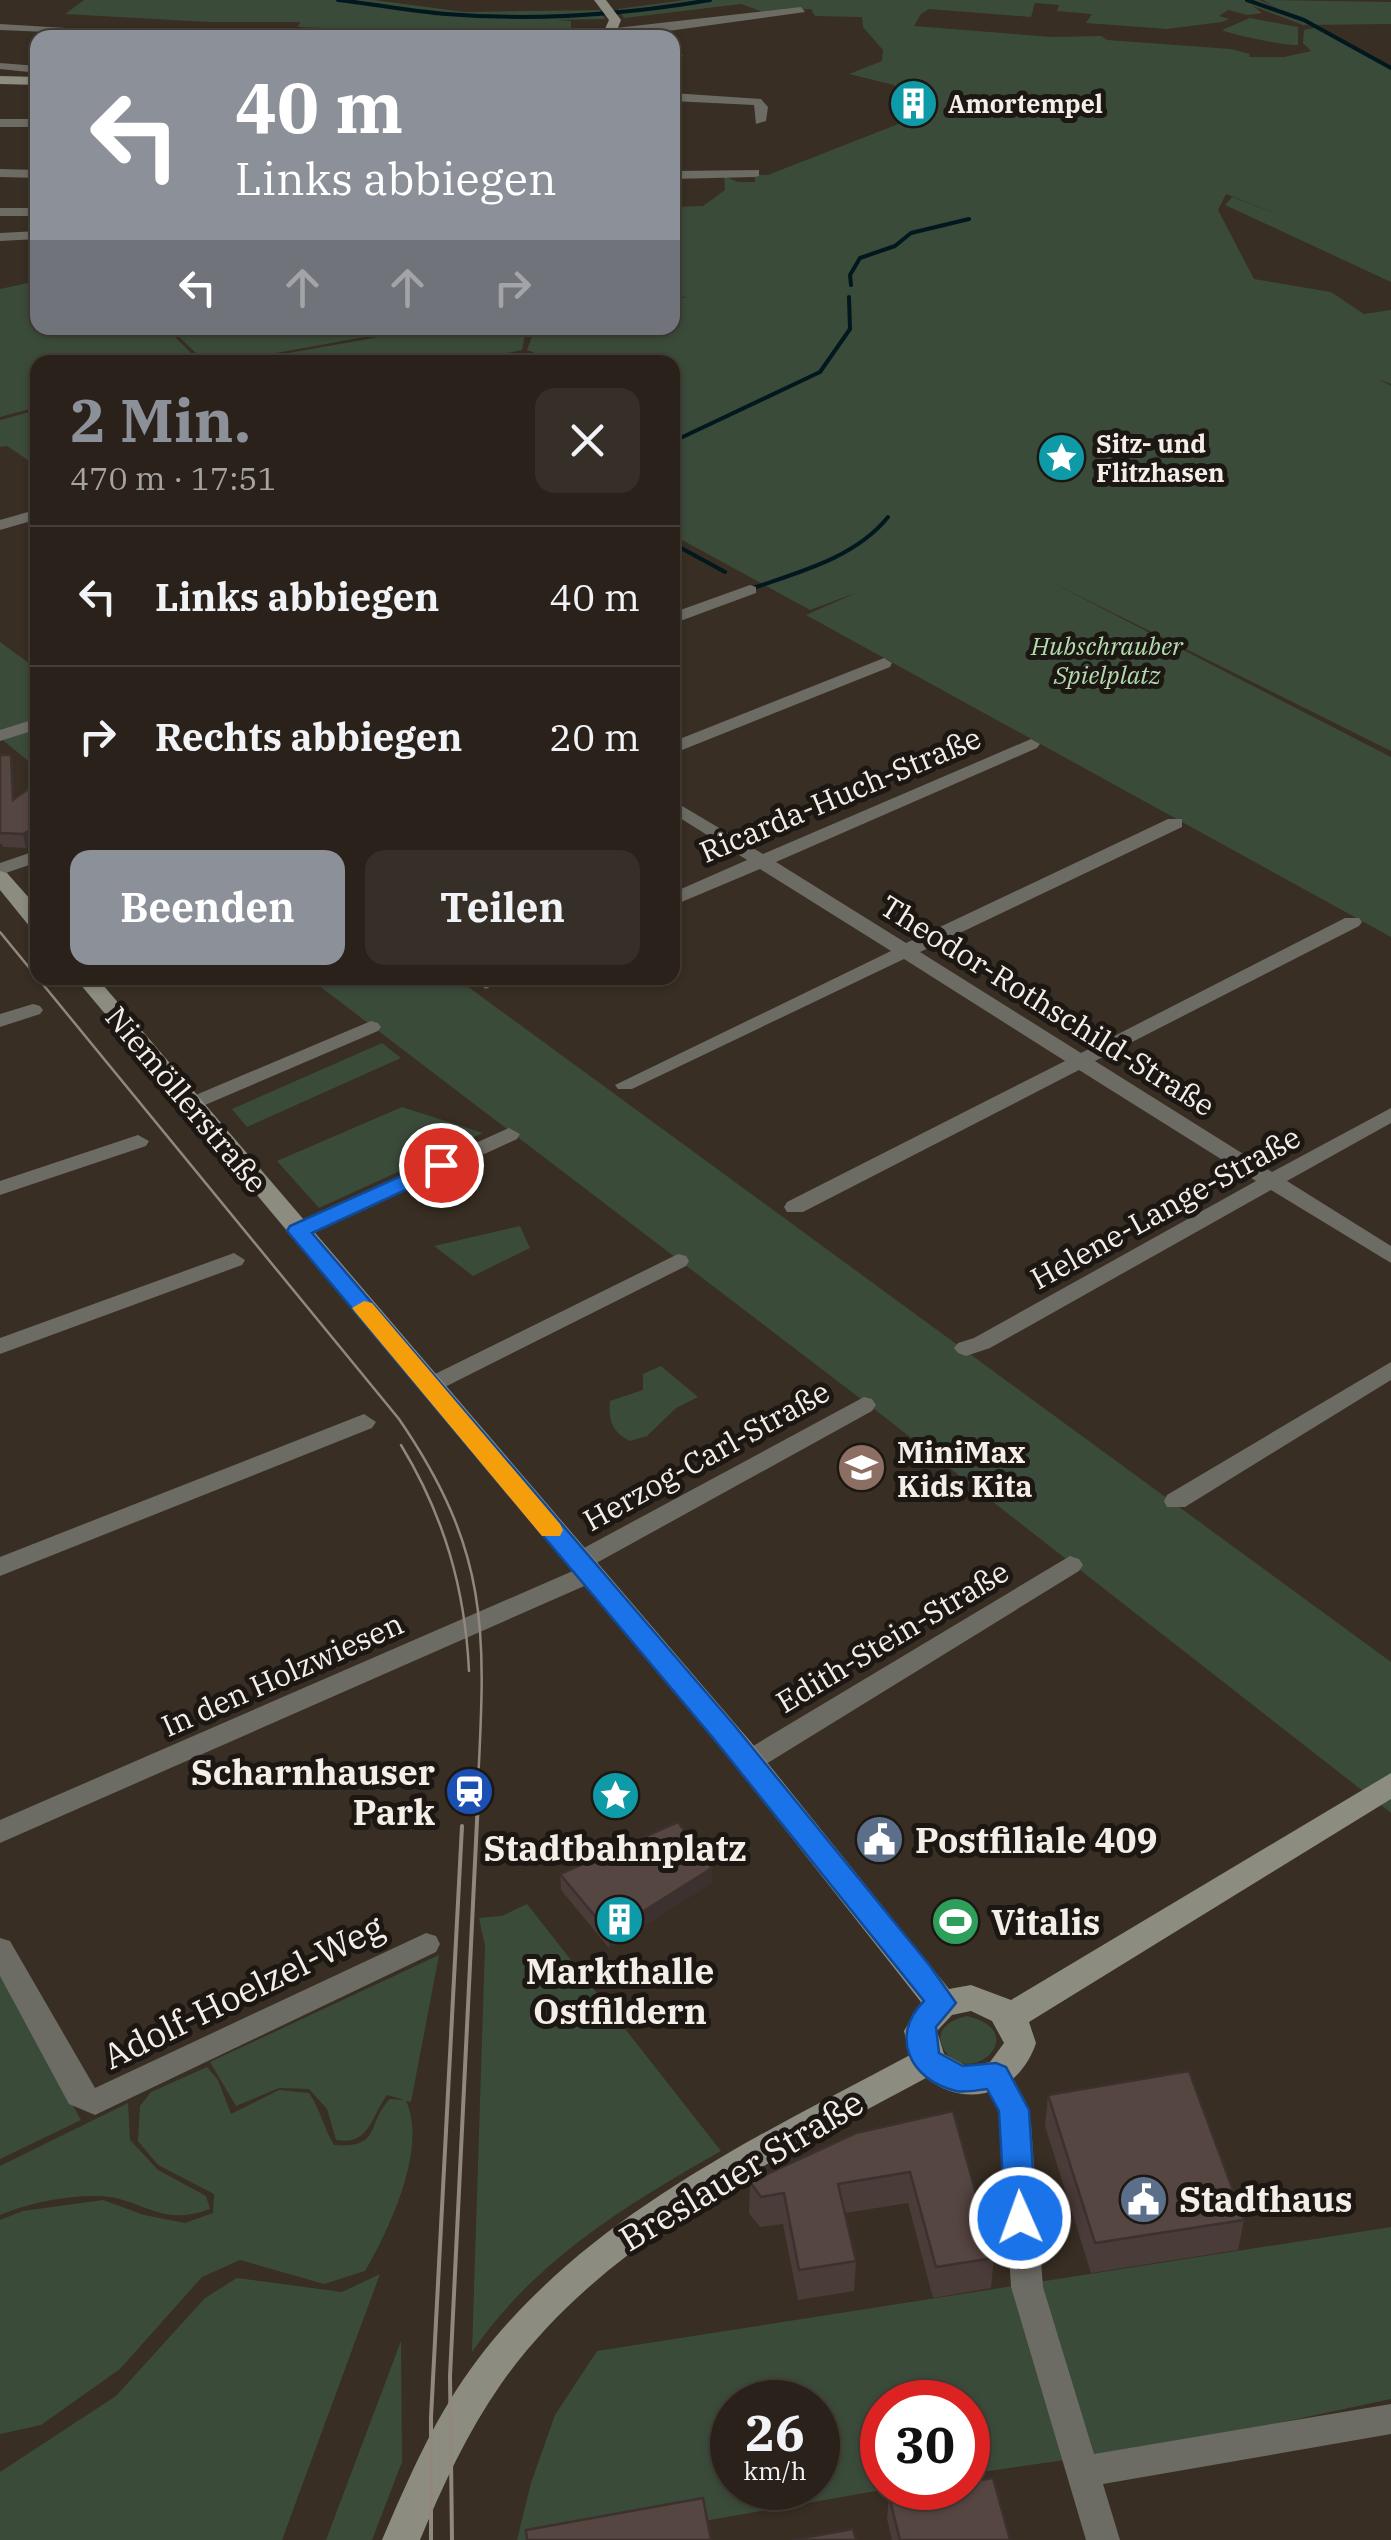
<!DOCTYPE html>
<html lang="de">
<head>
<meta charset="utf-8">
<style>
	:root { --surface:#2a221a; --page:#362f27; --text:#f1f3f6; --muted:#a5a4a2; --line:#463f39; --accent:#8c9099 }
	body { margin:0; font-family:"IBM Plex Serif",serif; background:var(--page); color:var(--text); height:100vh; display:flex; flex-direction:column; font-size:38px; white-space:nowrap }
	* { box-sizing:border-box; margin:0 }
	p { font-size:32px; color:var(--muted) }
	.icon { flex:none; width:55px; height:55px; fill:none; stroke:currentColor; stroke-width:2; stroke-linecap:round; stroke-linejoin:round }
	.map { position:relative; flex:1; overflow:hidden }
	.drawer { position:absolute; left:30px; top:355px; width:650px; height:630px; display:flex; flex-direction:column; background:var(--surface); border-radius:20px; box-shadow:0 2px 8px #0004,0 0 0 2px var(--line) }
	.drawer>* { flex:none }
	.guide { position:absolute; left:30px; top:30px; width:650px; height:305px; border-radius:20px; box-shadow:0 2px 8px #0004,0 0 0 2px var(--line); background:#8c9099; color:#fff; overflow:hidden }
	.speed { position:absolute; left:710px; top:2380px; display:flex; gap:20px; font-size:50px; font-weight:700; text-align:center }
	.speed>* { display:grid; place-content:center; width:130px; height:130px; border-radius:50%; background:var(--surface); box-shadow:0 2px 8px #0004,0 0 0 2px var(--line); line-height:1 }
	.speed small { font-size:25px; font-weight:400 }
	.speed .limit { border:15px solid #d22; background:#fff; color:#111 }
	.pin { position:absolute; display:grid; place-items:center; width:85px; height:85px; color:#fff; margin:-42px; border:5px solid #fff; border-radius:50%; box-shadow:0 2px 10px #0007 }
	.me { position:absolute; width:110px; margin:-55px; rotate:358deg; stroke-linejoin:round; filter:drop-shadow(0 0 8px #0008) }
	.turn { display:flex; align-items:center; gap:35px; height:210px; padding:0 40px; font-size:45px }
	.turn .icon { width:130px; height:130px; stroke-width:2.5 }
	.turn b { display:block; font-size:70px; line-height:85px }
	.lanes { display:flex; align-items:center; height:95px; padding:0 40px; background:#0003; justify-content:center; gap:50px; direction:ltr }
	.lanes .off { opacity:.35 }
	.round { display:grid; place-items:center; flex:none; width:105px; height:105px; border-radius:20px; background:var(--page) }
	.head { display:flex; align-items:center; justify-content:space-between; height:170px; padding:0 40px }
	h1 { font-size:60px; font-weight:700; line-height:75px; color:var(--accent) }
	.button { display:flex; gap:20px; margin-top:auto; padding:20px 40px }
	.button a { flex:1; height:115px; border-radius:20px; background:var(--accent); color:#fff; font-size:40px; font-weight:700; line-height:115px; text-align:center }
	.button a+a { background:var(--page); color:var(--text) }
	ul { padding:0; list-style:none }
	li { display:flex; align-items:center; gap:30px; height:140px; padding:0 40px; border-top:2px solid var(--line) }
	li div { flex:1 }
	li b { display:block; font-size:38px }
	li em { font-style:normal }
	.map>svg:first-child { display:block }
	.green { fill:#3b4b3a; fill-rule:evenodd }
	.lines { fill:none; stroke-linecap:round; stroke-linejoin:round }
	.stream { stroke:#00181e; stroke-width:4 }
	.street { fill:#6c6b64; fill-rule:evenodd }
	.secondary { fill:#8d8c81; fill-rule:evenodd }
	.tram-far1 { stroke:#90887f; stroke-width:2.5 }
	.tram { stroke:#90887f; stroke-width:4 }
	.wall { fill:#4a3c39 }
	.shaded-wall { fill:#3c312e }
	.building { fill:#564642; stroke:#3c312e; stroke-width:2.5 }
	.route { fill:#1a73e8; stroke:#114b97; stroke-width:2.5 }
	.slow { fill:#f59e0b }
	.labels { text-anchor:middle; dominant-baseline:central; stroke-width:10; stroke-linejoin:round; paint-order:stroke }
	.far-poi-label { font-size:25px; font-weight:bold; fill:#f4eee6; stroke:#1c1712; text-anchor:start }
	.far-park-label { font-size:25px; font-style:italic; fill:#b2dbae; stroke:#1c1712 }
	.street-label { font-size:30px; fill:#f4eee6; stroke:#1c1712 }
	.poi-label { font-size:30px; font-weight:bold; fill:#f4eee6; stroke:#1c1712; text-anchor:start }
	.near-poi-label { font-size:35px; font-weight:bold; fill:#f4eee6; stroke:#1c1712; text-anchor:start }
	.near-street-label { font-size:35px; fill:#f4eee6; stroke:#1c1712 }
</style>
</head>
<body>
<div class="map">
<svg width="1391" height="2540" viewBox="0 0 1391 2540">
	<rect width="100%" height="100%" fill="#382e23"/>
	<path class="green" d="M84,0H374L464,12L600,10L605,19L556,20L571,21V29L546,28L500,36L298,27L300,22H209L65,14Z
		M685,0H1259L1277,8L1263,0L1391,2V24L1303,25L1253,6L1262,13L1247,15L1228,10L1219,16L1229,19L1222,22L1167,29L1086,23L1092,14L1057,11L1059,5L1035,3L1031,17L929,9L921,14L914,26L1052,37L1101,36L1107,40L1231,49L1250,54L1249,57H1284L1311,51L1303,43L1304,30L1320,27L1391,67V282L1225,205L1232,197L1282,216L1226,194L1218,210L1254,279L1331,292L1364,314L1391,310V384L1378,379L1391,386V751L1051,582L1391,757V937L806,615L858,592L810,610L673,535L672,362H558L527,350L534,331L672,328L673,299L688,297L673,296V207L703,206L725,190L724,176L738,182H755V175H768L906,121L893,96L900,95L894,85L849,74L882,61L883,50L863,27L862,17L815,16L811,9L766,13L741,4L624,18L618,9Z
		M1250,18L1298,27V45C1283,45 1236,36 1222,30Z
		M37,281L38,328H166L200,362H38L37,407L0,417V289Z
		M170,328H414L226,362H205Z
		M429,328H602L526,330L522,350L464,362H239Z
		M37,410H38L37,466L7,446L0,447V420Z
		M0,642L37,669V768L0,738Z
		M309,978H456L1391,1662V1813L878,1412Z
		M382,1043L401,1058L247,1127L232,1109Z
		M402,1107L483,1133L319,1208L277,1161Z
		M520,1226L530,1248L473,1276L434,1246Z
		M661,1366L698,1397L676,1408L647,1436L630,1441C612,1432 608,1420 610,1401L643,1390V1374Z
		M527,1904L721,2151C626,2205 534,2261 472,2352L485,1946L479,1918L502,1916Z
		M439,1955L411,2102L406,2101C428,2147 389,2230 365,2271L324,2284L240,2260L202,2277L120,2369L41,2425L0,2434V2220L23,2211L103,2200L144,2215L185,2223L213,2213L214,2194L158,2165L138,2141L140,2106L151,2092L207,2067L218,2080L231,2114L279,2090L309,2093C321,2110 323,2127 334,2145C382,2149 366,2123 390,2099L405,2100L387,2095C371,2117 369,2146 336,2140L327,2109L309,2089L279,2088L236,2106L210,2062Z
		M0,1974L81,2120L0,2159Z
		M967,2016C1035,2032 967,2092 943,2048C933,2029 952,2019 967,2016Z
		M128,2103L130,2140L158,2170L206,2196L210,2209C159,2228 144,2198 99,2196C68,2195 28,2203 0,2215V2166Z
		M1391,2227V2399L1184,2443L968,2474V2402H882V2488H893L596,2540H517L531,2483L555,2415L597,2351ZM732,2402H818V2488H732Z
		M380,2274L282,2540H0V2472L116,2396L205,2298L237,2278L342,2292Z
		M401,2341L402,2462L372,2540H326Z"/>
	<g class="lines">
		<path class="stream" d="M338,0C374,4 410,11 446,14C534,21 623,15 710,0
			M1247,0L1304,20L1391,68
			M851,285L850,275L860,258L895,246L911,233L969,219
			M672,442L820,372L850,329L849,297
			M672,543L725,572
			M753,588C800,572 856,557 888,517"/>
		<path class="street" d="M801,7L805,12L661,32H613L607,29Z
			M0,24L182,35L187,38L0,30Z
			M672,53L681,54L683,56L672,60Z
			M0,63L38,66V73L0,69Z
			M672,93L761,99L768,107L766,121L756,124L754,105L672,101Z
			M0,119H38V127H0Z
			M0,169L38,170V178L0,177Z
			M759,170V176L755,177L672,179V171Z
			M0,208H38V216H0Z
			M38,231V239L0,241V233Z
			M38,500V519L0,530V520L28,512L32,502Z
			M750,585L756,587V593L672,624V613Z
			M884,658L892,663L890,667L672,754V742Z
			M38,718V729L0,741V730Z
			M1031,739L1040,744L1037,748L776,862L906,943L1168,819H1182V827L920,952L1081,1053L1345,918H1359L1362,922L1359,926L1095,1061L1272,1172L1391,1108V1123L1287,1181L1391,1246V1263L1271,1190L990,1348L966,1356L958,1353L954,1348L958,1343L974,1338L1256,1181L1079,1070L803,1212H787L784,1207L787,1202L1065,1061L904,959L632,1089H618L615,1085L891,951L760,869L672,906V893L747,860L672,813V800L763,854Z
			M38,850V862L0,875V863Z
			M482,978H507L486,989L476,983Z
			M33,1004L40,1006L43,1010L40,1014L0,1027V1014Z
			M371,1021L378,1023L381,1027L378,1031L198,1108H184L181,1104L184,1100Z
			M509,1128L520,1134L517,1139L306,1236H290L287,1231L290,1226Z
			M138,1135L149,1141L146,1146L0,1195V1181Z
			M234,1253L245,1260L242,1265L0,1354V1338Z
			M678,1254L686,1256L689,1261L686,1266L437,1391L429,1394L417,1386L421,1381Z
			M1391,1362V1380L1185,1507H1167L1164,1501L1167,1495Z
			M864,1397L872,1399L876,1405L872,1411L591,1566L602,1574L598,1580L0,1843V1820L575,1570L565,1562L569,1556Z
			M364,1414L376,1422L372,1428L0,1576V1557Z
			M1070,1556L1079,1559L1083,1565L1079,1571L758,1769L748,1772L738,1769L735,1762L738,1755Z
			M426,1933L436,1936L440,1944L436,1952L95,2115L69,2104L0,1976V1938L10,1941L95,2088Z
			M996,2064L1007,2067L1026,2102L1031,2124L1043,2287L1094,2454L1391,2404V2434L1103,2484L1120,2540H1086L1011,2287L1001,2124L996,2104L981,2076L985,2067Z"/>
		<path class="secondary" d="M594,0H606L621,20L614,38H601L609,20Z
			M0,76L38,77V85L0,84Z
			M0,871L7,873L38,908V928L30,927L0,890Z
			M75,978H97L750,1741L949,1989L971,1985L1011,2000L1391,1773V1799L1029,2022L1036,2043C1020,2092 969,2111 926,2078C777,2159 602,2240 501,2384C467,2433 443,2485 420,2540H382C409,2477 436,2414 478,2359C586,2217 756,2137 910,2055L904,2031L921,2002L728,1757ZM971,2011L992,2021L1004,2043L990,2062L968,2067L944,2054L937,2031L952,2015Z"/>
		<path class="tram-far1" d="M0,932L399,1419C489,1551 486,1628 478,1782
			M401,1445C444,1516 465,1588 469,1671"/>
		<path class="tram" d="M431,2540V2417L462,1826
			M452,2540L450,2376L479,1780"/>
	</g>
	<path class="wall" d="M0,755L13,769L14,799L38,782L26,848L4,847L0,843Z
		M712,1868V1883L609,1948L561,1890L560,1874Z
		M1048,2095L1244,2220L1238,2250L1091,2273L1045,2126Z
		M953,2111L994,2258L991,2288L933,2298L908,2203L845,2213L856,2261L854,2291L798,2300L783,2224L760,2227L749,2213L750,2182Z
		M889,2496L1010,2540H892L887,2519Z"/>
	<path class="shaded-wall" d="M11,755L13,769L15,814L13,800Z
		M38,827V842L26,848L23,834Z
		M712,1868V1883L609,1948V1933Z"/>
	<path class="building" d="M0,755H11L13,800L38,782V827L23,834L1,833L0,832Z
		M678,1822L712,1868L609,1933L560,1874Z
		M1189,2071L1244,2220L1095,2243L1048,2095Z
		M953,2111L994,2258L936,2267L910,2172L838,2184L856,2261L799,2270L784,2193L761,2197L750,2182L856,2133Z
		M993,2478L1010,2540H900L889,2496L939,2488H968V2482Z
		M703,2498L711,2540H527L526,2530Z
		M853,2529L856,2540H792Z"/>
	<path class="route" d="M441,1158L452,1165L449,1170L312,1233L734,1725L930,1966L956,2003L936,2027L939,2053L963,2066L996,2063L1006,2067L1029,2110L1036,2218L1032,2227L1020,2231L1009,2227L1005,2218L999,2111L987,2089C977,2090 965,2093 956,2091C910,2080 889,2036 924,2001L714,1739L287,1231L290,1226Z"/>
	<path class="slow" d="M364,1301L372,1303L560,1524L563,1530L560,1536H542L356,1313L352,1308Z"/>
	<defs>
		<symbol id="building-disc" viewBox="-11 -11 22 22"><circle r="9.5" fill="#0f9aa8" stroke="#1c1712"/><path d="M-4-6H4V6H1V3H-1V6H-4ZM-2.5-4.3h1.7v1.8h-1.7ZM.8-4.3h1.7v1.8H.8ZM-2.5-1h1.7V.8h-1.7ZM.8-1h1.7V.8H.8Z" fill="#fff"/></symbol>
		<symbol id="sight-disc" viewBox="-11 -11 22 22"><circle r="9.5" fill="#0f9aa8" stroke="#1c1712"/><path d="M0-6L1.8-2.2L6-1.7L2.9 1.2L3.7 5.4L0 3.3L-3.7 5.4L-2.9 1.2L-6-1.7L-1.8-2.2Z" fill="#fff"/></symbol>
		<symbol id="school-disc" viewBox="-11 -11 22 22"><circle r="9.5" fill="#8d6e63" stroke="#1c1712"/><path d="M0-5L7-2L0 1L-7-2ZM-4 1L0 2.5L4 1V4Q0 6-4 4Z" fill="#fff"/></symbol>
		<symbol id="station-disc" viewBox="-11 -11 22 22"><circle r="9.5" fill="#1a4fb4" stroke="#1c1712"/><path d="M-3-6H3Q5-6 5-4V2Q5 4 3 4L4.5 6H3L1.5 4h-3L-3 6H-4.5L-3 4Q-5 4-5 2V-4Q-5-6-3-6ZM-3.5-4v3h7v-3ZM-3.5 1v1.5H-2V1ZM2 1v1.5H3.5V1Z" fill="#fff"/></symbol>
		<symbol id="civic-disc" viewBox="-11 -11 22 22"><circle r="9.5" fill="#5c6f8a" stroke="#1c1712"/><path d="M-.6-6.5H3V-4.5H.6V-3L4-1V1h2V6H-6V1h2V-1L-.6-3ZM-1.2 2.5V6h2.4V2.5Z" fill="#fff"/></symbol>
		<symbol id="stadium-disc" viewBox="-11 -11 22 22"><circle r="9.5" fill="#2e9e5b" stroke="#1c1712"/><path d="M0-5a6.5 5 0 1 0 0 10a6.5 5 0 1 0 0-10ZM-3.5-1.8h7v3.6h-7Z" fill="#fff"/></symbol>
	</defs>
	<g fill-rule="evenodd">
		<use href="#building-disc" x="886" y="76" width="55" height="55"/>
		<use href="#sight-disc" x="1034" y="430" width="55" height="55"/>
		<use href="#school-disc" x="834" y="1440" width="55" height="55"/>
		<use href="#station-disc" x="442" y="1764" width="55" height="55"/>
		<use href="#sight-disc" x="588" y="1768" width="55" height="55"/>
		<use href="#civic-disc" x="852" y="1812" width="55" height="55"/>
		<use href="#building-disc" x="592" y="1892" width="55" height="55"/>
		<use href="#stadium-disc" x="928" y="1894" width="55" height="55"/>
		<use href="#civic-disc" x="1116" y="2172" width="55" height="55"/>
	</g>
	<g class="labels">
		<g class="far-poi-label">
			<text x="948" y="103">Amortempel</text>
			<text x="1096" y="443">Sitz- und<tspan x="1096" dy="29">Flitzhasen</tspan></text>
		</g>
		<g class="far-park-label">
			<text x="1107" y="645">Hubschrauber<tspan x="1107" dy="29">Spielplatz</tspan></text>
		</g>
		<g class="street-label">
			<text transform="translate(840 794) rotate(-23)">Ricarda-Huch-Straße</text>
			<text transform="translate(1048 1005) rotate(32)">Theodor-Rothschild-Straße</text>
			<text transform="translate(187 1099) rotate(50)">Niemöllerstraße</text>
			<text transform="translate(1165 1207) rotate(-29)">Helene-Lange-Straße</text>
			<text transform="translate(706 1455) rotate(-29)">Herzog-Carl-Straße</text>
			<text transform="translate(892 1636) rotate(-31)">Edith-Stein-Straße</text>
			<text transform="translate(282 1674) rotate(-24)">In den Holzwiesen</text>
		</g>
		<g class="poi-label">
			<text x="897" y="1451">MiniMax<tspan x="897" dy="34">Kids Kita</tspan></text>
		</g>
		<g class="near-poi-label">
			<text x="435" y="1772" text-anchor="end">Scharnhauser<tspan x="435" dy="40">Park</tspan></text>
			<text x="915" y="1840">Postfiliale 409</text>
			<text x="615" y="1848" text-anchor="middle">Stadtbahnplatz</text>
			<text x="991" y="1922">Vitalis</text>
			<text x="620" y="1971" text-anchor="middle">Markthalle<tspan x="620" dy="40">Ostfildern</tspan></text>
			<text x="1179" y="2199">Stadthaus</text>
		</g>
		<g class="near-street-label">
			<text transform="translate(243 1991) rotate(-26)">Adolf-Hoelzel-Weg</text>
			<text transform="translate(741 2170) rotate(-31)">Breslauer Straße</text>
		</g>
	</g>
</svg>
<div class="speed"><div>26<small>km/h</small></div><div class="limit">30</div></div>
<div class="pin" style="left:441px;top:1165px;background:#d93025"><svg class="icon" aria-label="arrive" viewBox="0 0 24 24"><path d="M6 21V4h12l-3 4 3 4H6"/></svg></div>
<svg class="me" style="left:1020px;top:2218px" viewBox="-20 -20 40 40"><circle r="17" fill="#1a73e8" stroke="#fff" stroke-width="3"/><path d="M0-11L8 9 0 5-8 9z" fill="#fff"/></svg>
<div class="guide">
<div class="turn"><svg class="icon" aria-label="left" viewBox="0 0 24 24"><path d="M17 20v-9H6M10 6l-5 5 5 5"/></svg><div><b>40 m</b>Links abbiegen</div></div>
<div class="lanes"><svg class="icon" aria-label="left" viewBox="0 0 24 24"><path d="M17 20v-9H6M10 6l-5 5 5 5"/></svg><svg class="icon off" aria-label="ahead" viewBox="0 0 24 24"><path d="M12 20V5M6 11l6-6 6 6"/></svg><svg class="icon off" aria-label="ahead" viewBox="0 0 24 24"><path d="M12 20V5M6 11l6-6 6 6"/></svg><svg class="icon off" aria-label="right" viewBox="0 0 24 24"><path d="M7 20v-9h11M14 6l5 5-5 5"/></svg></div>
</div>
<section class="drawer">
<div class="head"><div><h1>2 Min.</h1><p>470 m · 17:51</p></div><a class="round"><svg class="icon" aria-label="close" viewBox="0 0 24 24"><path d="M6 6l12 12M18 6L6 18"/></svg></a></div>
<ul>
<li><svg class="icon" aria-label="left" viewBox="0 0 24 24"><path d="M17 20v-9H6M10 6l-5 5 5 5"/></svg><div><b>Links abbiegen</b></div><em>40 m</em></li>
<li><svg class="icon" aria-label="right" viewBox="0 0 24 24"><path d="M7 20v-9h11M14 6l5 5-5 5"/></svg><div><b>Rechts abbiegen</b></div><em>20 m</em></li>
</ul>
<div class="button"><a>Beenden</a><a>Teilen</a></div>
</section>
</div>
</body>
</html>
